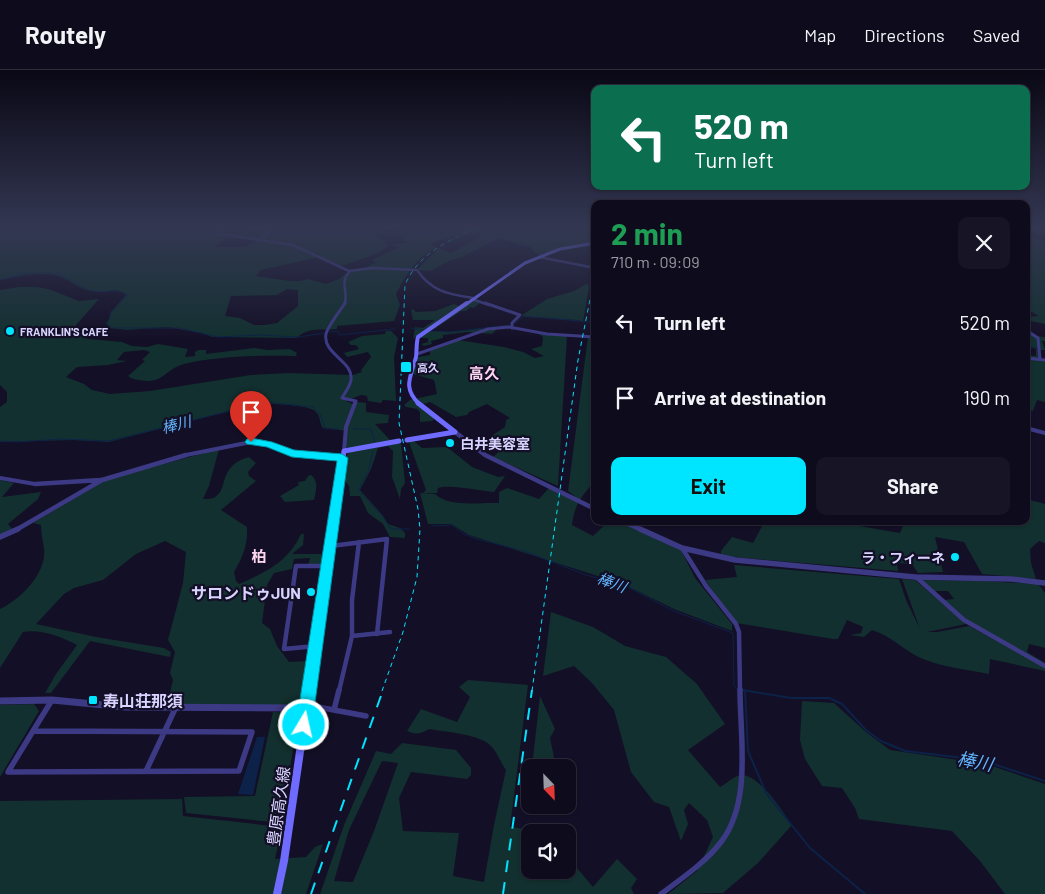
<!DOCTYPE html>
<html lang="en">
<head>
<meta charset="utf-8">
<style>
	:root { --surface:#0e0b1c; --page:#171425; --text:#f1f3f6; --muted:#9b9ba3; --line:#2e2b3b; --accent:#00e5ff }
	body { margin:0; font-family:Barlow,"Noto Sans JP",sans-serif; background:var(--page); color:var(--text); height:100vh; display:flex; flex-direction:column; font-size:19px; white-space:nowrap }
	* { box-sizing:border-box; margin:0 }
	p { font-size:16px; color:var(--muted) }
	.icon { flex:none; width:28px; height:28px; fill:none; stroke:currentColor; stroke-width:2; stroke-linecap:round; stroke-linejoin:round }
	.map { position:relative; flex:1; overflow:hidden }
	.details { position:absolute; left:591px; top:130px; width:439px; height:325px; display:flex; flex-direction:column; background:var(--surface); border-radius:10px; box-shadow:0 1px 4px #0004,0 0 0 1px var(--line) }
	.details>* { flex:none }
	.top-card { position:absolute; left:591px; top:15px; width:439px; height:105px; border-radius:10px; box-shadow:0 1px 4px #0004,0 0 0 1px var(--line); background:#0b6e4f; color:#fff; overflow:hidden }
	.needle { width:32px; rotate:157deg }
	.fabs { position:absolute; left:521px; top:689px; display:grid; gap:10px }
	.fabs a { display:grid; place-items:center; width:55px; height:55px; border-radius:10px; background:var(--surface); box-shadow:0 1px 4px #0004,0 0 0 1px var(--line); font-size:25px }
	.pin { position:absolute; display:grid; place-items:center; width:42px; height:42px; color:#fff; margin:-51px -21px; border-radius:50% 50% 50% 0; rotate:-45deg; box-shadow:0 0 5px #0007 }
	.pin .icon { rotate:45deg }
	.me { position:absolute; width:55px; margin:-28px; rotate:9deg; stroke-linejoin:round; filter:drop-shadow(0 0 4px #0008) }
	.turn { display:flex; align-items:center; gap:18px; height:105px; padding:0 20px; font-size:22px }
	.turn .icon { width:65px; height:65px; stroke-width:2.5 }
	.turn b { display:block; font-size:35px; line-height:42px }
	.round { display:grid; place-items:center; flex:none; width:52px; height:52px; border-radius:10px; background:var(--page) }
	.head { display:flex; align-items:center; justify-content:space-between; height:85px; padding:0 20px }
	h1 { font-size:30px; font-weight:700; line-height:38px; color:#1e9e55 }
	.action { display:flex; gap:10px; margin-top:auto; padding:10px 20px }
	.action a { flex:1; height:58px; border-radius:10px; background:var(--accent); color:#111; font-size:20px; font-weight:700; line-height:58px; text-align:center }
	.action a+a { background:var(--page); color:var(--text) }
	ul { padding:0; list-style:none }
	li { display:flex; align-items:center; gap:15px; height:75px; padding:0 20px }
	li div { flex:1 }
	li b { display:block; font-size:19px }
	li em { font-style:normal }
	header { display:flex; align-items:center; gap:30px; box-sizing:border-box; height:70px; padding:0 25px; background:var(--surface); border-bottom:1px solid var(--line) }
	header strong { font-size:24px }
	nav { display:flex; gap:28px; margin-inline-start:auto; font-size:18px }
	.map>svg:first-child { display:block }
	.green { fill:#12302f; fill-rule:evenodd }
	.water { fill:#0c2248 }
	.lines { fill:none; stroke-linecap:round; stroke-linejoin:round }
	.stream-far1 { stroke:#0c2248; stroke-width:1 }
	.stream { stroke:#0c2248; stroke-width:2 }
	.river { fill:#0c2248; fill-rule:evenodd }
	.minor-far4 { stroke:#3d3a85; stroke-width:2.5 }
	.minor-far3 { stroke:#3d3a85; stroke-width:3 }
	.minor-far2 { stroke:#3d3a85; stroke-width:4 }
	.minor-far1 { stroke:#3d3a85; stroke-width:4.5 }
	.minor { stroke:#3d3a85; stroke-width:5.5 }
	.tertiary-far2 { stroke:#3d3a85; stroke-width:4.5 }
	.tertiary-far1 { stroke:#3d3a85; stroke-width:5.5 }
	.tertiary { stroke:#3d3a85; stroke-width:7 }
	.secondary-far4 { stroke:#6f6bff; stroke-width:3 }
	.secondary-far3 { stroke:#6f6bff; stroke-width:4 }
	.secondary-far2 { stroke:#6f6bff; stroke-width:5 }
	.secondary-far1 { stroke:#6f6bff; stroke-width:6 }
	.secondary { stroke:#6f6bff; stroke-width:8 }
	.rail-far1 { stroke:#00e5ff; stroke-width:1; stroke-dasharray:4.5 4; stroke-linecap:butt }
	.rail { stroke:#00e5ff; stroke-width:2; stroke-dasharray:12 10; stroke-linecap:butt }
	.route { fill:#00e5ff; stroke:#0095a6 }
	.poi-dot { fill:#00e5ff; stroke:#130f26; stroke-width:2 }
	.labels { text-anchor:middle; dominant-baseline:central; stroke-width:4.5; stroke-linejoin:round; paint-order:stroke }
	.far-poi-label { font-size:11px; font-weight:bold; fill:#d9d4ff; stroke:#130f26; text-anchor:start }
	.poi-label { font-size:14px; font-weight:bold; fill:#d9d4ff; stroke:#130f26; text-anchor:start }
	.neighbourhood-label { font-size:15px; font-weight:bold; fill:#ffd6f0; stroke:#130f26 }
	.water-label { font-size:15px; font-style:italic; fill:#62b6ff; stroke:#130f26 }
	.near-poi-label { font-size:16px; font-weight:bold; fill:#d9d4ff; stroke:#130f26; text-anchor:end }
	.near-street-label { font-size:16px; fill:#d9d4ff; stroke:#130f26 }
	.near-water-label { font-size:18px; font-style:italic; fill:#62b6ff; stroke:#130f26 }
</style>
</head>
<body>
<header>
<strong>Routely</strong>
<nav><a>Map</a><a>Directions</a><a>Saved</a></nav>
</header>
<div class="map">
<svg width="1045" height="824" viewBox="0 0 1045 824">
	<rect width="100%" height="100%" fill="#130f26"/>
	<path class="green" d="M0,156H393L376,163L379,168L386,170L384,172L389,175L378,183L342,196L319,187L261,200L256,206L290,211H300L308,209L326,214L339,209L346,203L359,200L376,193L372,190L399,177L391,176L392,174L407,173L396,161L401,158L425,156H595V172L573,175L540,185L534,182L529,176H525L499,168L460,188L451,190L430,201L417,200L439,178L451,183L483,166C473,156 443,169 431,174L437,177C416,187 406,205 396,224L400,235L394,251L337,256V259C318,261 312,256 296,268L212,267L202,263L167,257L127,260L110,258L106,253L110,248V243L126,225C118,216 107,223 97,222C81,221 71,210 58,206C43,201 15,207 0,210ZM230,166L254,170L256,171L245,177H214ZM287,219L298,220V236L277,253L265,255H254L240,248L225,246L231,226L277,225Z
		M1026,166L1045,171V254L1026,250V247L1039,246L1026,239Z
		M588,213L589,218L583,252L578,250L525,247L522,245L547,229L574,221Z
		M19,217H37L51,220L79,231L99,229L76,255V260L82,263V267L88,269L122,272L132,276L147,277L158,274L188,279L185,287L195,286V282L199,280H206V284L254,278L268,280L290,279L297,283L296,286C265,285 214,286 184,294C163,300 164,315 139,310C134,309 132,309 128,306L145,291L142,290L150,282L144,280L124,282L117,290L127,291L108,295L77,297L66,307L84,314L92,320L110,324L150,321L251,305L289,303L353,305L362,302L361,300L371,287L368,282L347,287L344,283L359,279L356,275H351L348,272L362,266L385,264L386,261H391L398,268L394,287L396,331L383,330L381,333L368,331L367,326L361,325L346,331L353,334L358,332L366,333V342L389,345L388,353L375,354L390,370L389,372L348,378L345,376L347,361L323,358C319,353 321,346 315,341C309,335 267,333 257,334L109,372L73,370L0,372V337L7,332V322L0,315V220Z
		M473,230L480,233L474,238L470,237L466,241H461L431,261L450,262L499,257L492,264L467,262L443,265V268L431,271L432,274L424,276L421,274L428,272V268H420Z
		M454,234L459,236L413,269L415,257L423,258L435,250H413L411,240L413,239L416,242L435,241Z
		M1026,259L1036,266L1045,267V271H1042L1045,280H1040L1041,289L1045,290V332L1037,330L1033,341L1026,339V285L1036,286V279L1026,276Z
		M539,264L567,266L558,416L493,387L502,379L487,369L505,357L506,350L510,348L487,334L469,342L467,345L456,347L430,332L421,335L435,348L432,351L420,352V342L417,339L406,337L404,335L410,330L437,324L434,310L413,304L418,287L430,285V280L458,270L504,277L523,282L535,288L544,286L531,279L542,276L543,267Z
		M588,267H595V411C582,425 574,436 572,455L593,466L609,451H617L681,480L695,508L732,554V561L674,539L623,514L469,465L451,454H428L420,423L435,424C450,438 479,432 499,433V422L507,418L539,429L550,417L576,427L568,421Z
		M414,371L422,378L447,377L472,397L498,407L505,406L494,422C480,421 450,414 438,418L437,423H423L426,420L409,372Z
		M401,373L405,413L401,419L400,429L392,407L393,381L388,376L378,378L371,399L360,420C369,431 381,441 388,454L400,458L405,463V468L390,467L383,454L368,443L360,426H350L349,416L342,407L348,382Z
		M219,379L209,416L203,429C206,429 212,429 215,427C229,419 217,396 249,387L256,393L248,402L249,406L256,411L221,440L247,457C248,474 243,487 234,502L236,511L239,514C266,502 288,492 301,464H304L303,475L292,484H321L326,490L325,495H308L310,488L294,489L292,499L274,503L267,515L262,553L270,559L277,576L289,592L308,591L302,635H167L173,610L170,603L175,582L168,570L183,513L186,482L165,471L136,484L103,510L74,518L64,524L36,554L96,567L164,578L171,582L170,587L90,571L51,623H45L56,604L77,575C61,567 42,559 23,562L0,598V539C20,530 47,503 44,479C43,471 41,464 41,455L33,453L105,410Z
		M311,405C319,411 316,421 314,430L285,432L280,426L299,415L298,412L305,411L308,406Z
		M0,410L14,413L2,427L41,422L38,429L8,454L13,460L0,466Z
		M1026,429L1045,434V473L1039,471L1030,479L1031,493L1036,509L982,504L964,472L935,467L943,502L918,503L912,494L897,493L898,501L721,486V481L732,467L753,473L765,451H830L900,463L905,451H1026Z
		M734,495L899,509L906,530L920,559L902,509L915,510L966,554L927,562H937L969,556L1045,597V601L990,589L989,604C968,600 943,597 923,589C904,581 892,566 872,560L864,567L850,565L861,563L863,557L847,550L838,569H833L736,553L705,510L737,507Z
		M919,510L984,511L1038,514L1045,523V578L1029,574L1027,582L1045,593V595L972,554L943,530L954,529L948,521H934Z
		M551,542L593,557L625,576L666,587L697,614L725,654L688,680L720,717C726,714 734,706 740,705C759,703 782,741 792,755L758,793L723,823L668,824L697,801L713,767L707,750L689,733L684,740L688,754L681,771L669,737L654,732L631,702L614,640L592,613L574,596L543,606Z
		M468,610L528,615L510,757L526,759L530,764V800H554L557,804L562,800H568V796L572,792L593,817L617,789L637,809L631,818L634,824H320L344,755L376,681L391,684L402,673L456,680L471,698V705L467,709L411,702L399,728L403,761L459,763L453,806L484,812L494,755L506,700C501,693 497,682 491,676C480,664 445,662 429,659C421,664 415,665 407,661L421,639L457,652L470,627L459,617ZM382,691L398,693L374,761L353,812L334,811L349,760Z
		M540,626L555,659L550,668L556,697H532Z
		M802,631L834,633L866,662L890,680L986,694L1045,714V824H1005L980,791L952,761L859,749L855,738L842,718L822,716L805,689L800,670Z
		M34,634L39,641L0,707V635Z
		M273,642L299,643L281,753L186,743L184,727L255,726Z
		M182,729L183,746L282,757L275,789L306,787L315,777L323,774L306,824H0V731Z"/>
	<path class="water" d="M257,667H265L253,725L238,724Z"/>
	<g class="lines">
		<path class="stream-far1" d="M0,210C18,205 43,199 62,206C73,210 82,219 94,221C106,223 117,218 128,225L111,243L107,255L113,258H179L218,267L260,265L298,267L325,263
			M514,254L524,246L591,252L594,251L595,246
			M411,258L424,260
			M430,261L450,262L509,255
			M329,262L338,261L339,265L395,259
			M1026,276L1037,278
			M354,359H371L375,372
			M0,371L16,372L62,369L109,371L266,332L313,337L320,344L325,358L339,359
			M373,381L369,399L358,421L382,445L391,459H410
			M432,456L452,455L464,464L477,469L524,481L586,505L624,515L674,541L733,563L734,616L737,619
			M742,620L747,621"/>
		<path class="stream" d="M742,620L791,628H829L842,634L866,660L881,671L905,681L981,690L1045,711
			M745,620L748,681L766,723L810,778L865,824"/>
		<path class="river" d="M1026,156H1031L1045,162V165Z"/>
		<path class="minor-far4" d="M228,156L218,161L219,164L293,175L349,201L372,198L417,200C432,222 449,224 473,228
			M236,156L270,160L260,170
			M539,187L595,198
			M472,229L489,235
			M344,235C350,223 338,214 350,201"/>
		<path class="minor-far3" d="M345,233C340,241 328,256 326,264C322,284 354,291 351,310C350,317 345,322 342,328L356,331L355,334
			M485,233L520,245L512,253V258
			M1026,260L1038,268L1040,289
			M417,284L488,259L509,257L547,264L595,267
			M1026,288L1045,290"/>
		<path class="minor-far2" d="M1026,358L1045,363
			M344,381L346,357L355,333
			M186,385L251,372L269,374L292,383L343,388
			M0,408L35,414"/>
		<path class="minor-far1" d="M331,476L387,469L377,564
			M682,478L706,516L736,554L739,562L740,621
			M916,507L964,550L1045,596
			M352,566L390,562
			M316,576L284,579L296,496H328
			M339,621L352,566V530L359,472"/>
		<path class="minor" d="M307,635L366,646
			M334,640L339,620
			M33,661L252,662L239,701L8,702Z
			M33,661L52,630
			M146,701L176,637
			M661,824C682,808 705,793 721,772C752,732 740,666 740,620"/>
		<path class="tertiary-far2" d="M455,362L485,385L595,439
			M35,414L101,410
			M621,451L642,460
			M16,460L102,410L186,385"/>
		<path class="tertiary-far1" d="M640,459L682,478L735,490L915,507L1011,509L1045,513
			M0,467L18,459"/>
		<path class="tertiary" d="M0,631L52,630L125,637L306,638"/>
		<path class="secondary-far4" d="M465,235L525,193L560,179L595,173"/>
		<path class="secondary-far3" d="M419,334C402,317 411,307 416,287C417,280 416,274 418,267L467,233"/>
		<path class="secondary-far2" d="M407,370L455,362L418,333
			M332,460L344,381L399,371"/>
		<path class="secondary-far1" d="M309,621L332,459"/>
		<path class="secondary" d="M277,824L284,791L309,620"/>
		<path class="rail-far1" d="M382,621L403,562L417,507L420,459L418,439L399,353L405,215C419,182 450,170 481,156
			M532,621L578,290L595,204"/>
		<path class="rail" d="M311,824L383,620
			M503,824L532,620"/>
	</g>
	<linearGradient id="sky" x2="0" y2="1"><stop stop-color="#0a0815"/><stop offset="0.58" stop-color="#333752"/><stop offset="1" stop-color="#333752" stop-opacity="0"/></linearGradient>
	<rect width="1045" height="271" fill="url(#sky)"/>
	<path class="route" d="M251,368L272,372L294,380L342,384L348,388L312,655L310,660L304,662L298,660L296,655L337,391L292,387L267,377L247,374L245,372L247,369Z"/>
	<g class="poi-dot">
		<circle cx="10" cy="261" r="5"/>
		<rect x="400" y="291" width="12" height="12" rx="2.5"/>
		<circle cx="450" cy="373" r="5"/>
		<circle cx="955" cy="487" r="5"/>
		<circle cx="311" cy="522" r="5"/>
		<rect x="88" y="625" width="10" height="10" rx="2.5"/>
	</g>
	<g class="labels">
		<g class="far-poi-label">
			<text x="20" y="261">FRANKLIN'S CAFE</text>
			<text x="417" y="297">高久</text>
		</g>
		<g class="poi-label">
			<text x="460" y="373">白井美容室</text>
			<text x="945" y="487" text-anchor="end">ラ・フィーネ</text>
		</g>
		<g class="neighbourhood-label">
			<text x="484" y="303">高久</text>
			<text x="259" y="486">柏</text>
		</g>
		<g class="water-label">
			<text transform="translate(176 354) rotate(-14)">棒川</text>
			<text transform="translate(612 512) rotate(21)">棒川</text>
		</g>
		<g class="near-poi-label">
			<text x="301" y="522">サロンドゥJUN</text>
			<text x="103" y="630" text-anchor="start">寿山荘那須</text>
		</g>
		<g class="near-street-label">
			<text transform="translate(278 736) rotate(-82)">豊原高久線</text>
		</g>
		<g class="near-water-label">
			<text transform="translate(975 691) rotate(11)">棒川</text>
		</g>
	</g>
</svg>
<div class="fabs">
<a><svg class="needle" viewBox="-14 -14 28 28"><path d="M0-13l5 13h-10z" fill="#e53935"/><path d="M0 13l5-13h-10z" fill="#9b9ba3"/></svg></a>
<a><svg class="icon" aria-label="sound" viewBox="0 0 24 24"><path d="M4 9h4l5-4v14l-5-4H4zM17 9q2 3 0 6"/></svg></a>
</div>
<div class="pin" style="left:251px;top:372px;background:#d93025"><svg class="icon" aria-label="arrive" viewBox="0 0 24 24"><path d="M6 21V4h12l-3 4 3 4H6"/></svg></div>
<svg class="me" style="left:304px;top:655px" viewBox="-20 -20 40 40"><circle r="17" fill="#00e5ff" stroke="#fff" stroke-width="3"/><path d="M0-11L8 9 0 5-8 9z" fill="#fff"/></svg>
<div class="top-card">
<div class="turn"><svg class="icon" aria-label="left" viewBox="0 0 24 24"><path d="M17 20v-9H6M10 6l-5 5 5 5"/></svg><div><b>520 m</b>Turn left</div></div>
</div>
<section class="details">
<div class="head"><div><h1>2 min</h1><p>710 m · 09:09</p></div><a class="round"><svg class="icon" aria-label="close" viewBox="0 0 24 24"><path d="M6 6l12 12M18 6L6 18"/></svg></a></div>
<ul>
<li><svg class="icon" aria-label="left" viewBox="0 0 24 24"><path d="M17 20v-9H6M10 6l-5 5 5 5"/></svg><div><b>Turn left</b></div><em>520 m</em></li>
<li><svg class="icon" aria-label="arrive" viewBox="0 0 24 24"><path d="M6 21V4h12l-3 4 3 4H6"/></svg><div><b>Arrive at destination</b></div><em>190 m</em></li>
</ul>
<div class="action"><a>Exit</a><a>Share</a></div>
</section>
</div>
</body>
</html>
